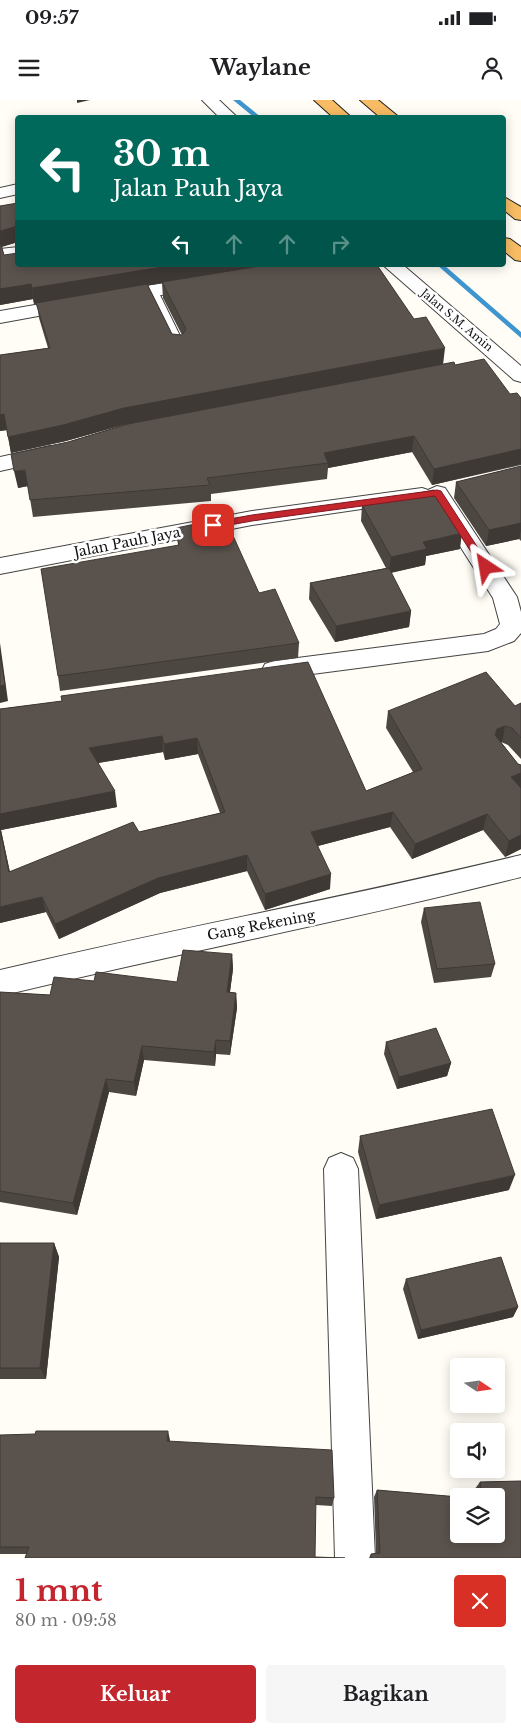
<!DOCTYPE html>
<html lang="id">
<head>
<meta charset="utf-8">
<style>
	:root { --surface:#fff; --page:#f6f6f6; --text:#202124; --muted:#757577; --accent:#c4262e }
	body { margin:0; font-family:"Libre Baskerville",serif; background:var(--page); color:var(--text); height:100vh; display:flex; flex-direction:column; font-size:19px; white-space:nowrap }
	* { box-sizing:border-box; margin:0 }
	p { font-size:16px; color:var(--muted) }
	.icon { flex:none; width:28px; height:28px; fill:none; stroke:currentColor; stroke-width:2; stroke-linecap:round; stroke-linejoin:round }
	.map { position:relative; height:1458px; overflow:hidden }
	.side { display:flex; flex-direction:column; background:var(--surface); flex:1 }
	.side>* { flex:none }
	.top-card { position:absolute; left:15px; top:15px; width:491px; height:152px; border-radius:5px; box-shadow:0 2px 12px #0003; background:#00695c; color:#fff; overflow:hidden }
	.needle { width:32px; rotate:103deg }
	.buttons { position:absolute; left:450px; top:1258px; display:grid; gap:10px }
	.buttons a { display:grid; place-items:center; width:55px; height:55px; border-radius:5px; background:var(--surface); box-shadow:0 2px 12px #0003; font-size:25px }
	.pin { position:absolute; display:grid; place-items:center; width:42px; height:42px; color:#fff; margin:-21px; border-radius:10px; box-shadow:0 2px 8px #0006 }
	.me { position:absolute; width:55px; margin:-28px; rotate:327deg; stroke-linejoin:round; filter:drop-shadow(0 0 4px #0008) }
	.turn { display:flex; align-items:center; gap:18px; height:105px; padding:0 15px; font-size:22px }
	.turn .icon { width:65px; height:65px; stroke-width:2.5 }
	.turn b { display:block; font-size:35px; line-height:42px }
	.lanes { display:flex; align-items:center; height:48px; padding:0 15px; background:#0003; justify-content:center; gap:25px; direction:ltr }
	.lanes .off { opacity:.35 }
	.round { display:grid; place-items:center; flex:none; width:52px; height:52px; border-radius:5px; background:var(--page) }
	.headline { display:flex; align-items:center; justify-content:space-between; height:85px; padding:0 15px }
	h1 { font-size:30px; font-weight:800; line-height:38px; color:var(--accent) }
	.cta { display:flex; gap:10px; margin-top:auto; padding:10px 15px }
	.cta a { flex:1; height:58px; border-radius:5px; background:var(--accent); color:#fff; font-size:20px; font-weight:800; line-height:58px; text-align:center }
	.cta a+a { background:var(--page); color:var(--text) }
	.status { display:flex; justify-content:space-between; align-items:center; height:35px; padding:0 25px; background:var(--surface); direction:ltr }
	.status svg { height:14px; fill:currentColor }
	header { display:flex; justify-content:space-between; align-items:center; height:65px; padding:0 15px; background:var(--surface); font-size:22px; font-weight:800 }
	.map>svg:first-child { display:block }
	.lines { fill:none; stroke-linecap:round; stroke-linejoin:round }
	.stream { fill:#3f96cf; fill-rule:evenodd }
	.service-casing { stroke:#444; stroke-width:2 }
	.minor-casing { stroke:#444; stroke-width:2 }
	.tertiary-casing { stroke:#444; stroke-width:2 }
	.trunk-casing { stroke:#222; stroke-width:2 }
	.service { fill:#fff; fill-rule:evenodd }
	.minor { fill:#fff; fill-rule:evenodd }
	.tertiary { fill:#fff; fill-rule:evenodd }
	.trunk { fill:#f7bc64; fill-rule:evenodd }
	.wall { fill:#4d4742; fill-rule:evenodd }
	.shaded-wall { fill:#3f3936 }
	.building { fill:#5a524d; stroke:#3f3936 }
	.route { fill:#c4262e; stroke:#7f191e }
	.labels { text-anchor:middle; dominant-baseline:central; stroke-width:5; stroke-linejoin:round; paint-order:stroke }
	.far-street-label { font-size:11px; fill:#111; stroke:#fff }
	.street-label { font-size:14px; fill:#111; stroke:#fff }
</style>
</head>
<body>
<div class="status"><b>09:57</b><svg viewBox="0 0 49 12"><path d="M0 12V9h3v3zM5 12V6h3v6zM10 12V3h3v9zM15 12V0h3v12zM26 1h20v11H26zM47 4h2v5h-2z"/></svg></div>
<header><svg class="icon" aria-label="menu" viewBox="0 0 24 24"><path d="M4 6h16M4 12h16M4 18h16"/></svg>Waylane<svg class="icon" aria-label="person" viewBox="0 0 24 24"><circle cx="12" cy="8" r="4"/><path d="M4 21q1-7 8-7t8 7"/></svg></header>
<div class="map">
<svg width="521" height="1458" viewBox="0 0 521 1458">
	<rect width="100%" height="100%" fill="#fffdf5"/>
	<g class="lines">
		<path class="stream" d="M233,0H240L262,18H255Z
			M437,165H444L521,232V238Z"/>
		<defs>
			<path id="service" d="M152,187L158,191L185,246L183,249H175L173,246L146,191Z"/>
			<path id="minor" d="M18,84V94L0,98V88Z
				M18,147V157L0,159V149Z
				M201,177L208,179L210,183L208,187L115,203L108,201L106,197L108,193L115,191Z
				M75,198L82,200L84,204L82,208L0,223V211Z
				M50,346L58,348L61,353L58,358L0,371V357Z
				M437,386L445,388L517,497L521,512V533L514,541L488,551L274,579L265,576L262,570L265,564L274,561L484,534L496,529L500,524L493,498L430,399L252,425L0,474V458L252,411L422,388L428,390Z
				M521,755V777C348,821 173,854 0,896V870C173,829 348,797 521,755Z
				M341,1053L353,1058L358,1069L375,1458H335L324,1069L329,1058Z"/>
			<path id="tertiary" d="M202,0H219L238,18H220Z
				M383,165H403L521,266V282L514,280Z"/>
			<path id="trunk" d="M314,0H332L352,18H334Z
				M360,0H378L400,18H381Z
				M504,97L521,107V120L515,119L504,110Z
				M504,138L510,139L521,147V161L515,160L504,151Z"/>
		</defs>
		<use href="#service" class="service-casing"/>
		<use href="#minor" class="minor-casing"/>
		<use href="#tertiary" class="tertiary-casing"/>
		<use href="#trunk" class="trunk-casing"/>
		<use href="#service" class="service"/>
		<use href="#minor" class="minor"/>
		<use href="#tertiary" class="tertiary"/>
		<use href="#trunk" class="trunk"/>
	</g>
	<path class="wall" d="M18,103V142L2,147L4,155L377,165L443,264L455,265L510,294L521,298V365L432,385L412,352L328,368L327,379L211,394V401L33,417L28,386L18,388L68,342L127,324L66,341L11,353L7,330L0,331V255L48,248L39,218L37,203L34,204L33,199L0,205V106ZM162,183L163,198L182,235L172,234L148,185Z
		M521,366V441L519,439L486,446L454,398L456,382Z
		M362,405L460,449L426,456L425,465L391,473L411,511L409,527L335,542L309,499L310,483L386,468L361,421Z
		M176,428L259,493L299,543L298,558L60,591L58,576L178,445Z
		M61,596L366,691L413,672L386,628L388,611L515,606L521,603V659L508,645L501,642L518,664L521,665V687H520L521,688V749L505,757L483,730L412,759L390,727L318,746L330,789L265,810L247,771L160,793L59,839L46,812L0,823V609L62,601ZM163,652L165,660L198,654L220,713L139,732L10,772L1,730L117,707L98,663Z
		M424,808L495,864L491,877L434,883L421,822Z
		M232,854L233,869L230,892L236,893L237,908L230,955L216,954L215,966L144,960L136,996L109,992L77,1115L0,1102V892L50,895L94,881L177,882Z
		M386,942L451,963L447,976L397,989L384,954Z
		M360,1036L509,1090L376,1119L358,1052Z
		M0,1143H54L59,1157L46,1279H0Z
		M406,1179L518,1207L513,1217L418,1239L403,1189Z
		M0,1335L170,1341L334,1398L332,1406L316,1405L27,1454H0Z
		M521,1381V1458H369L371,1454L376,1453L374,1397L377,1390L459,1397V1434H496V1396H475L474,1390L480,1382Z"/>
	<path class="shaded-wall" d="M77,0H90L77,3Z
		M18,126V142L0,147V131Z
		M175,165H274L34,204L32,188Z
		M31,184L33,199L0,205V189Z
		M445,248L443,265L126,324L66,341L11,353L8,337L124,308Z
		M4,314L7,330L0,331V315Z
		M414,336L412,352L328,368V363L324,353Z
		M521,349V364L432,385L434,369Z
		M25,370L28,386L18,388L14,371Z
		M521,423V430L519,439L486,446L489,430Z
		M462,433L460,449L426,456L425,465L389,473L391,457L423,442Z
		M411,511L409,527L335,542L336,526Z
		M0,543L8,601L0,603Z
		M505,626L502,642L493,645L492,651L497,629Z
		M162,636L163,652L92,664L89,648Z
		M197,638L198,654L165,660L164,644Z
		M521,673V687L507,693L511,677Z
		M115,691L117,707L1,730L13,788L9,772L0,730V714Z
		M393,712L390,727L310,748L311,732Z
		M487,714L483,730L412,759L415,744Z
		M521,735V749L505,757L509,741Z
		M247,755V771L160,793L59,839L55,824L158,778Z
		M331,774L330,789L265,810V794Z
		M42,797L46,812L0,823V807Z
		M232,854L233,869L228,906L227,892Z
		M236,893L237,908L230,955V941Z
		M216,940V954L215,966L214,952Z
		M142,946L144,960L136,996L134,982Z
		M451,963L447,976L397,989L399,977Z
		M106,979L109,992L77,1115L73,1103Z
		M515,1075L509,1090L376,1119L379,1105Z
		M54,1143L59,1157L46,1279L40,1268Z
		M518,1207L513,1217L418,1239L421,1230Z
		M168,1331L170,1340V1350L167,1341Z"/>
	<path class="building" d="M18,103V126L0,131V106Z
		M0,144L1,145L4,155L18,153V165H175L32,188L31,184L0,189Z
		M266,165H377L414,219L426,217L445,248L124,308L63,325L8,337L4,314L0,315V255L50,248L36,203L147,184L172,234L182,235L186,229L162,182Z
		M484,259L510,294L517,293L521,298V349L434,369L414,336L324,353L328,363L207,378L210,385L30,400L25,370L14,371L11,354L68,342L128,324L454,262L455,265Z
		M521,366V423L489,430L456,382Z
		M434,390L462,433L423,442L427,449L391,457L362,405Z
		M225,418L259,493L275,489L299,543L58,576L41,469L179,445L176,428Z
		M389,468L411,511L336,526L310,483Z
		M0,553L5,585L0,586Z
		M308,562L366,691L422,669L388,611L486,572L515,606L521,603V638L512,628L505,626L497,629L495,635L518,664L521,665V673L511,677L521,688V735L509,741L487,714L415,744L393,712L311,732L331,774L265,794L247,755L158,778L55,824L42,797L0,807V730L9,772L133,722L139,732L225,712L197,638L164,644L162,636L89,648L115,691L0,714V609L62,601L61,596Z
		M480,802L495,864L437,869L424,808Z
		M183,850L232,854L227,892L236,893L230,941L216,940L214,952L142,946L134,982L106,979L73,1103L0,1091V892L50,895L54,877L94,881L96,872L177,882Z
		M436,928L451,963L399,977L386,942Z
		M492,1009L515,1075L379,1105L360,1036Z
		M0,1143H54L40,1268H0Z
		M501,1157L518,1207L421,1230L406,1179Z
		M36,1331H168L167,1341L332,1350L334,1398L316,1397L315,1457L345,1458H25L29,1447H0V1335L35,1334Z
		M521,1381V1458H371V1454L380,1453L377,1390L459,1397V1434H496V1396H482L480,1382Z"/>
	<path class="route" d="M437,390L441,391L489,465V469H482L435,396L252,421L213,428L208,425L213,422L252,415Z"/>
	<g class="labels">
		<g class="far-street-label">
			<text transform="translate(457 220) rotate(40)">Jalan S.M. Amin</text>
		</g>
		<g class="street-label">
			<text transform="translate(127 442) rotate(-11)">Jalan Pauh Jaya</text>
			<text transform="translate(261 825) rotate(-11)">Gang Rekening</text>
		</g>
	</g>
</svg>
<div class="buttons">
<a><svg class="needle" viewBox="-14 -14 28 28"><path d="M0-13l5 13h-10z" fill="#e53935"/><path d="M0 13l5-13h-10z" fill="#757577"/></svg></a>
<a><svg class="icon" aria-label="sound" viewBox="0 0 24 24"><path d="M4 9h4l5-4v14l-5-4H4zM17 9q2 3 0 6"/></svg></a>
<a><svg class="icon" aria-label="layers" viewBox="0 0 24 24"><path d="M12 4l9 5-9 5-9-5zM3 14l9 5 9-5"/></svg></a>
</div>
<div class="pin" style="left:213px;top:425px;background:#d93025"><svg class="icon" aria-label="arrive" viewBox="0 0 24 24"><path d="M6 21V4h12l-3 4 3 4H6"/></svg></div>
<svg class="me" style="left:486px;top:467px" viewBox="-20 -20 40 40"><path d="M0-17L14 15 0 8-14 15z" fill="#c4262e" stroke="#fff" stroke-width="4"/></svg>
<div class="top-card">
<div class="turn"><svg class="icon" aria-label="left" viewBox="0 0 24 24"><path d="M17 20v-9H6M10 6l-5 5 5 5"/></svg><div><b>30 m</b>Jalan Pauh Jaya</div></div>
<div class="lanes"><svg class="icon" aria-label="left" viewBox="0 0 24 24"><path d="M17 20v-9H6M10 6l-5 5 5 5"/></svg><svg class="icon off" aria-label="ahead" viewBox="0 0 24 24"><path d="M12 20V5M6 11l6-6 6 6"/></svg><svg class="icon off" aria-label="ahead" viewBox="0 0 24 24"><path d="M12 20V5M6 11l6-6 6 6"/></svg><svg class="icon off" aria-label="right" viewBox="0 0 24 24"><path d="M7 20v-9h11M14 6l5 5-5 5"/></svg></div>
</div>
</div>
<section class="side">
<div class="headline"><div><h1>1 mnt</h1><p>80 m · 09:58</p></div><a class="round" style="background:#d93025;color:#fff"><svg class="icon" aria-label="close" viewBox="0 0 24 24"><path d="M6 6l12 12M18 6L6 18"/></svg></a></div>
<div class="cta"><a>Keluar</a><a>Bagikan</a></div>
</section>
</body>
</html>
